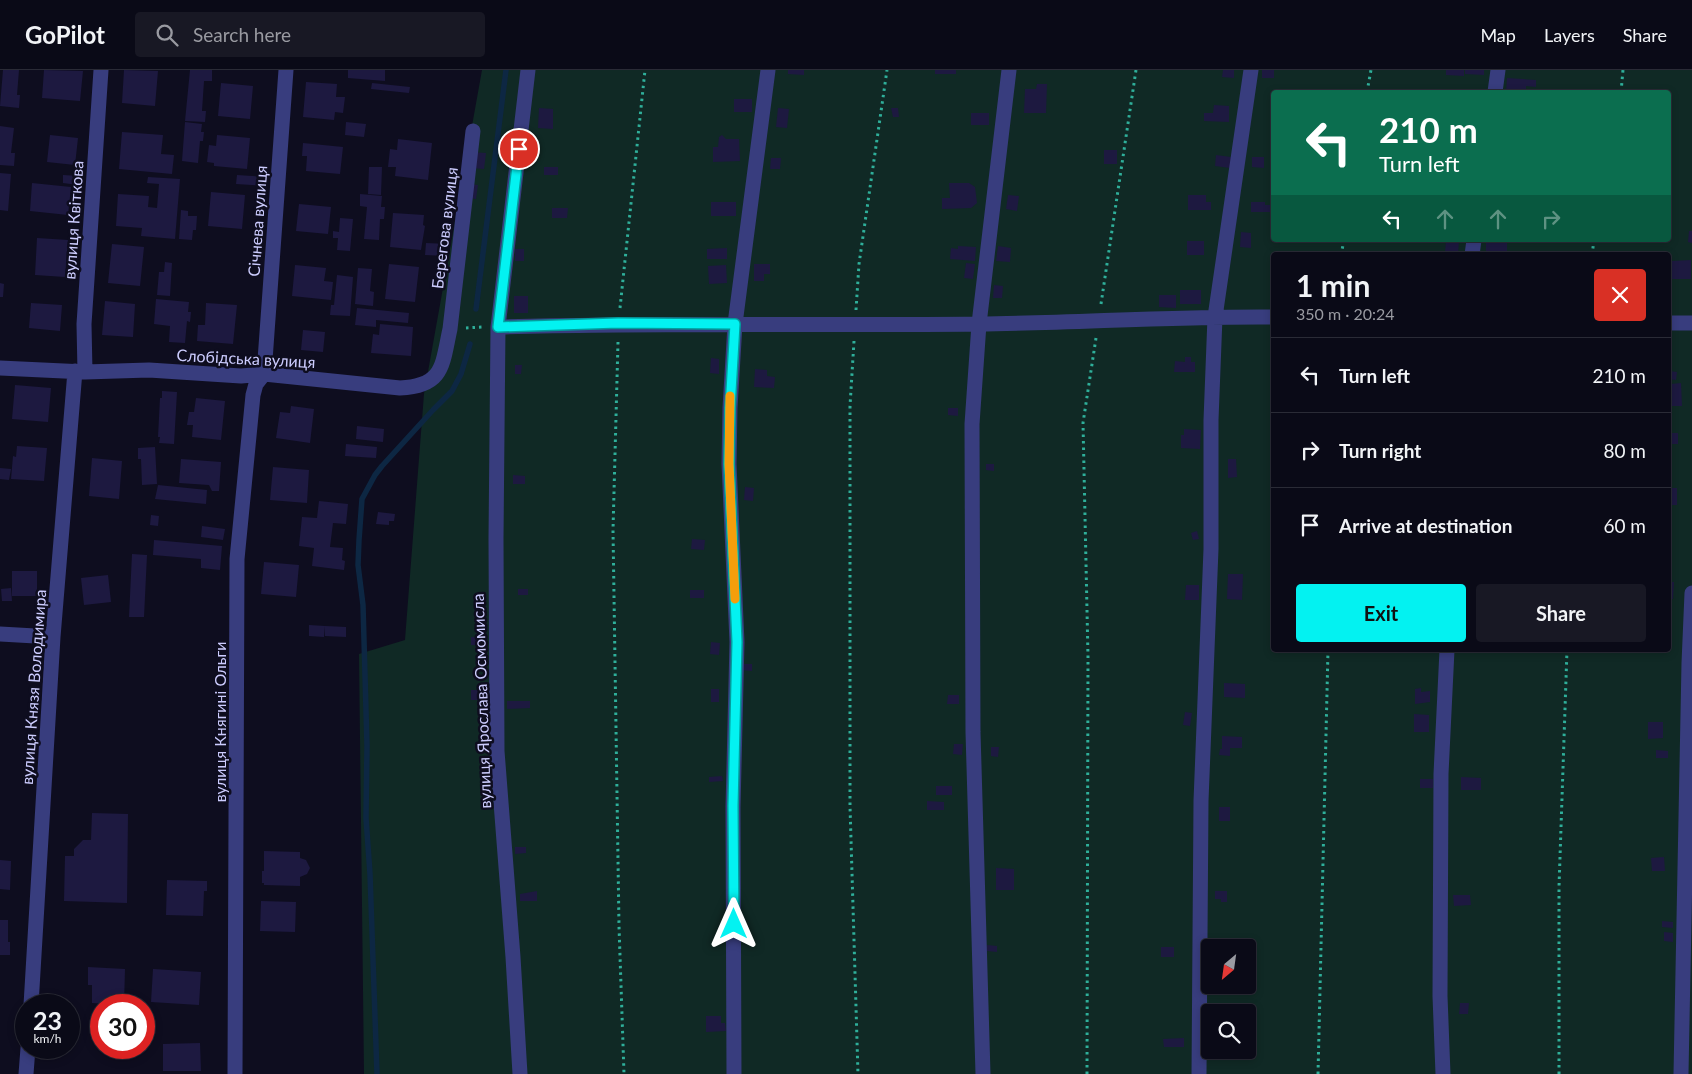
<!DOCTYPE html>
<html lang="en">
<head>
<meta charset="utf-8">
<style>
	:root { --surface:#0a0a17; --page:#181824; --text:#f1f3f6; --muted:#999aa1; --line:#2a2b36; --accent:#03f2f1 }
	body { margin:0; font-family:Lato,sans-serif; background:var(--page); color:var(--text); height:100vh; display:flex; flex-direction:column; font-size:19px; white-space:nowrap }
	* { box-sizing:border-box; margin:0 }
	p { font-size:16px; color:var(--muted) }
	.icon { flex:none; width:28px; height:28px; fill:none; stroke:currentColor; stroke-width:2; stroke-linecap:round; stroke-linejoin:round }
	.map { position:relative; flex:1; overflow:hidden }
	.drawer { position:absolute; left:1271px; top:182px; width:400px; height:400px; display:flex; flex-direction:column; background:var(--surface); border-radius:5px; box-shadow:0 2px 8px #0003,0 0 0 1px var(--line) }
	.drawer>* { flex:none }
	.banner { position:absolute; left:1271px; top:20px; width:400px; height:152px; border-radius:5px; box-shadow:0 2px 8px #0003,0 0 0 1px var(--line); background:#0b6e4f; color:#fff; overflow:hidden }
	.needle { width:32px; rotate:209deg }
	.buttons { position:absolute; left:1201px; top:869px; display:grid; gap:10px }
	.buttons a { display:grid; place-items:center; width:55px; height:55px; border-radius:5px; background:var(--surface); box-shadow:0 2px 8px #0003,0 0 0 1px var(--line); font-size:25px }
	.speed { position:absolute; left:15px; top:924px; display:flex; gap:10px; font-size:25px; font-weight:700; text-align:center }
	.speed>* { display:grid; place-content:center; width:65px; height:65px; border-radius:50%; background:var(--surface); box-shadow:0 2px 8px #0003,0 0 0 1px var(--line); line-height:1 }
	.speed small { font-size:12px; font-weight:400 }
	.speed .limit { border:8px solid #d22; background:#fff; color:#111 }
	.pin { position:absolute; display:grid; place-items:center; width:42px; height:42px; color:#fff; margin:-21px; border:2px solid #fff; border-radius:50%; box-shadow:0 1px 5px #0007 }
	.me { position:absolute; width:55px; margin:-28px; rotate:0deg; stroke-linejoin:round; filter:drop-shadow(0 0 4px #0008) }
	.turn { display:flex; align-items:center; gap:18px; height:105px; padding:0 25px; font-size:22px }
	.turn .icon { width:65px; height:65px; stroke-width:2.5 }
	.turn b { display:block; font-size:35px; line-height:42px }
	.lanes { display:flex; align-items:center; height:48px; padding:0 25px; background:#0003; justify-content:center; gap:25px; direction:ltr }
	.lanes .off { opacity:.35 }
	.round { display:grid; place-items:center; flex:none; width:52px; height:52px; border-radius:5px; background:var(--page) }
	.headline { display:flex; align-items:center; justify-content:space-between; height:85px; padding:0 25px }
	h1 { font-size:30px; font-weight:700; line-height:38px }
	.cta { display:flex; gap:10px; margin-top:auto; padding:10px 25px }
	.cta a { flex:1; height:58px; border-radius:5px; background:var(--accent); color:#111; font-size:20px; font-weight:700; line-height:58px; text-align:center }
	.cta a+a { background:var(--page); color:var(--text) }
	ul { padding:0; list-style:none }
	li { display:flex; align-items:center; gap:15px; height:75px; padding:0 25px; border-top:1px solid var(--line) }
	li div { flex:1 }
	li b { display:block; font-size:19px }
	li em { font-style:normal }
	header { display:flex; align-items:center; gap:30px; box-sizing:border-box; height:70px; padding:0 25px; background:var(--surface); border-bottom:1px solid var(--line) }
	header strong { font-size:24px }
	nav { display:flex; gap:28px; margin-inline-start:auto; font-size:18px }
	.search { width:350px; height:45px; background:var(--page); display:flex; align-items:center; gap:12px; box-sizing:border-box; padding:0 18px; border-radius:5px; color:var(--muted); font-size:19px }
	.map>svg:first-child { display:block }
	.green { fill:#102925; fill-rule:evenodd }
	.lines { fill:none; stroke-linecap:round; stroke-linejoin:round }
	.stream { stroke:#0d2743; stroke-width:5.5 }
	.building { fill:#1d1940 }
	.path { stroke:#2faf9a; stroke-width:3; stroke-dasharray:2.5 4; stroke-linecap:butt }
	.minor { stroke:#383d7e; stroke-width:15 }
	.route-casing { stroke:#029d9d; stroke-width:12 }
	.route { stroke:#03f2f1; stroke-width:9 }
	.slow { stroke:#f59e0b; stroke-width:9 }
	.labels { text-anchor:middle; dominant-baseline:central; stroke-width:5; stroke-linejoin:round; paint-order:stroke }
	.street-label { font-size:16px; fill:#ccccfe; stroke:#0e0d1f }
</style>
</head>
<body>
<header>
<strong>GoPilot</strong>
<div class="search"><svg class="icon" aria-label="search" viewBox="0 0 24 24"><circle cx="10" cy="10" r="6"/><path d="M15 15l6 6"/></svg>Search here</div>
<nav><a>Map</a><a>Layers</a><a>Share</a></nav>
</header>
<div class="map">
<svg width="1692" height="1004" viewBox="0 0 1692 1004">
	<rect width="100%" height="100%" fill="#0e0d1f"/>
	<path class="green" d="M482,0H1692V1004H364L359,584L405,570L424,324ZM1274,22H1669V170H1274ZM1274,185H1669V580H1274ZM1210,878H1248V915H1210ZM1210,942H1248V980H1210Z"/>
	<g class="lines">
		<path class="stream" d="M476,239L506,0
			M377,1004L370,804L366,748L367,676L363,535L358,495L359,470L362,429L375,405L382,396L433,340L452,321L461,304L470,274"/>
	</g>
	<path class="building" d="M3,0H19L17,25H20L19,38L0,36Z
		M44,0L83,1L80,31L42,28Z
		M124,0L158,1L155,36L122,33Z
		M190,0H212V11H204L202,41H206L205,52L185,51Z
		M348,0H385V11L348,8Z
		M788,0H804V5L788,4Z
		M935,0H956V4H935Z
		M1223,0H1234V8L1222,7Z
		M1262,0H1274V8H1262Z
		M1446,0H1464V6L1446,5Z
		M1465,0H1484V5L1465,4Z
		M1507,8L1536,10V17L1526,16V22H1506Z
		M306,12L337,14L336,27H345L343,43L335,42L334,50L303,47Z
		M221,13L253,16L250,49L218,46Z
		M372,13L410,17L409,23L371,19Z
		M1037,14H1047L1046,43H1024L1025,19H1036Z
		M734,29H752V42H734Z
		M1214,35L1229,36V52L1204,51V43H1213Z
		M539,38L553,39V59L538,58Z
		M778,38L789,39L787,58L776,57Z
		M891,38H898L899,47H893Z
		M971,43H989V55H971Z
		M185,52L202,54L201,62H204L203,71H200L198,93L182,91Z
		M346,52L366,54L364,67L345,65Z
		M0,56L14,58L11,83H15L14,96L0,95Z
		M122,62L163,65L161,84L174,85L172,104L119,99Z
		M50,65L78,68L75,95L47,92Z
		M217,65L250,68L247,99L214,96V93L207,92L209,75L216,76Z
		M722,65L726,69H739L740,91L713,92V77H718L719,67Z
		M398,69L432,73L428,110L395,106L396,97H388L390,79L397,80Z
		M303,73L343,77L340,104L306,101L307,86H302Z
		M1104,80H1117V94H1104Z
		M471,82L486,83L484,99L470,98Z
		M1216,85L1231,87L1230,98L1215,96Z
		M1252,87H1264V98L1252,97Z
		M771,88H781L780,99H770Z
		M369,97H382L381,125L368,124Z
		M544,97H558V105H544Z
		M0,103L11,104L8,141L0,140Z
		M63,105L79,106L78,115L63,113Z
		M237,105L266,107V116L236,114Z
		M148,107L180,109L175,169L141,166L142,158L116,156L118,124L149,126L148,137L157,138L159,114L147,113Z
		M32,113L71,117L68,145L30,141Z
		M949,113H969L975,117L977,133L971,138L942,139V128H950Z
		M469,114L478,115L476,129L467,128Z
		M211,122L245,125L242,159L208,156Z
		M360,124L382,126L381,137H385L384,149H380L379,170L364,169L367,137L360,136Z
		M1008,125L1019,126L1017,141L1006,139Z
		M1188,125H1206V132H1211V140H1188Z
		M711,132H736V146H711Z
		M1251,132H1265V135H1273L1274,142H1251Z
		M299,134L331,137L328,164L296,161Z
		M552,138H568L567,148H552Z
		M181,140L188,141V146H197L196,160H193L192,170L179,169Z
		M393,143L424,145L423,155L425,156L421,180L390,177Z
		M340,148L353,149L350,181L337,180L338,168H333V161L339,162Z
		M1689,161H1692V173L1688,172Z
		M1241,162L1251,163V178L1240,177Z
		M37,168L68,170L65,207L35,205Z
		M1446,170L1459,171L1458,185L1445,183Z
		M1486,170H1507V181H1500V185H1486Z
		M1187,171H1204V185H1187Z
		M426,173L448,174L447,186L425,185Z
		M112,174L144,177L140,216L108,213Z
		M958,176L976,177L975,191L950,189L951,178L958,179Z
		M998,176L1011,178L1010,192L996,191Z
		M727,178V189H707V179Z
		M515,179H524V191H515Z
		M1691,190V209H1669V197H1672V191Z
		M165,192L172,193L170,226L157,225L159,202H164Z
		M966,193L975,194L973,209L964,208Z
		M389,194L419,197L415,232L385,229Z
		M754,194H770V204H764V211H754Z
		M295,195L326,198L324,211L333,212L331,230L292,226Z
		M726,195L727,213L709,214L708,196Z
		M358,198L372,199L370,221L374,222L373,236L355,234Z
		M337,205L353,207L350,246L330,245L331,235H334Z
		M0,213L4,214L3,227H0Z
		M994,215L1003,216L1002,228H993Z
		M1180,220H1201V234H1180Z
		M1159,225H1176V238L1159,237Z
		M514,226H528V243H514Z
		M156,229L189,232L188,242H191L190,252L187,251L185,273L169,272L170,256L154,254Z
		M105,231L135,234L133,267L102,265Z
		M31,233L62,235L60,261L29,258Z
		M206,233L237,235L233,274L197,271L198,255H205Z
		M357,238L409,243L408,253L376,250V257L355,255Z
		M380,254L413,257L411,286L371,283L373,264L379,265Z
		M303,260L325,262L323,282L301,280Z
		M1185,287H1191V292H1195V302H1174L1175,291L1185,292Z
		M711,288L719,289V304L710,303Z
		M515,295H522L521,304H515Z
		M755,299L767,300V306L775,307L774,318L754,317Z
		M1669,301L1677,302L1676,310L1669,309Z
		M1681,313L1682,336H1672L1671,314Z
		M15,315L51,318L48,352L12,349Z
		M162,321L177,322L174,374L159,373L160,367H158L160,328H162Z
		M196,328L225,331L221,370L192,367L193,355H187L189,342H194Z
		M291,336L314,339L310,373L276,368L280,342L290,343Z
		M948,338H958V346L948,345Z
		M357,356L384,359L383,372L356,369Z
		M1184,359L1201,360L1200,379L1181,378V365H1184Z
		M1669,363H1678V374H1669Z
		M346,374L377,377L376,388L345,386Z
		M17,376L47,378L44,411L11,409L13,386L16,387Z
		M155,377L157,414L142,415L141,389H138V378Z
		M92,388L122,391L119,429L89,426Z
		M181,389L221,392L219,421H212L209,415L179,413Z
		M1228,389H1236L1237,407L1228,408Z
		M986,394H994V401L986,400Z
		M273,397L309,400L307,433L270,430Z
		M0,398L11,399L9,410L0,409Z
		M513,405L525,406V414H513Z
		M158,415L207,420L206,434L155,429Z
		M745,417L754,418L753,431L744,430Z
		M1669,418H1677V435H1669Z
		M319,431L348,434L346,454L333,453L330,477L343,478L342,490L345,491L344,500L312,496L314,478L299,476L302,447L317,448Z
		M378,442L395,444L394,451H389V455L376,454Z
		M151,445L159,446L158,456L150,455Z
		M202,456L225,459L223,470L201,467Z
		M1197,461L1199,469L1193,470L1191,463Z
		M692,469L705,470L704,480L691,479Z
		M154,470L222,476L220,500L201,498V489L153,485Z
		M132,484L147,485L144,547H129Z
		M264,492L299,495L296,527L261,524Z
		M12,501H37V526H12Z
		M1228,504H1243L1242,530L1227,529Z
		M108,505L111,532L84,535L81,508Z
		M1669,512H1674L1673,529H1669Z
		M1186,515H1199V530H1185Z
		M11,518L12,531H2L1,519Z
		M518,519H528V525H518Z
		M690,520H704V528H690Z
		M309,555L325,556L324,567L309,566Z
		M325,556L346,557V567L325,566Z
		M471,567L487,568V575H471Z
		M711,572L720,573L719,585L710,584Z
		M742,594H752V601L741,600Z
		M1224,613L1245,614V628L1224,627Z
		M1421,618V622L1430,621V632L1415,634V619Z
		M711,619H719V632H711Z
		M471,620H485V630H471Z
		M948,625H959V634H947Z
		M507,631H530V638L507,639Z
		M1185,642L1192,643L1190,656L1183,655Z
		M1414,644L1429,645V662H1414Z
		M1648,652H1663V668L1648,669Z
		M1222,666L1242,667V678H1230V686L1219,685L1220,679H1222Z
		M954,674H963L962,685L953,684Z
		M991,677H999L998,687L991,686Z
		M1656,680L1668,681V688H1656Z
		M722,706L723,711L709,712V707Z
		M1461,707L1481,708V720H1461Z
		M1420,709H1433V718H1420Z
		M936,716H952V725H936Z
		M927,731L944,732V740H927Z
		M1219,737H1230V751H1219Z
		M92,743L128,744L127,833L64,831L65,786H74V779L83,770H91Z
		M515,777H526V783L515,784Z
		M264,781L300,782V788L306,790L310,798L307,804L300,807V816L264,815V813H262V801H264Z
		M1664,787L1665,801H1652L1651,788Z
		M0,790L11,791L10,820L0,819Z
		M996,798L1014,799V820H996Z
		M167,810L207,811V821H204L203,846L166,845Z
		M537,821V831H520V824Z
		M1215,821H1227V832H1221V829H1215Z
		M1453,825H1470L1471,835L1454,836Z
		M261,831L296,832L295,862L260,861Z
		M0,850H8V872H10V885H0Z
		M1662,851L1673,852V858L1662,857Z
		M1664,862L1673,863V872L1664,871Z
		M987,875L997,876V882L987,881Z
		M1161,877H1174V887H1161Z
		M88,897L125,899L124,935L92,933V915H88Z
		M153,899L201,902L199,935L151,932Z
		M1460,933H1469L1468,944H1459Z
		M706,946H721V953H725L726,961L706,962Z
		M1184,968V977H1164L1163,969Z
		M200,973L201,1001H163V974Z
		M1244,982H1250V990H1244Z"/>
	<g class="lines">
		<path class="path" d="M1367,22L1371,0
			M1621,22L1623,0
			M1341,185L1344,170
			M1592,185L1594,170
			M1101,234L1136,0
			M620,238L645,0
			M856,240L859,194L887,0
			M466,258L483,257
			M854,271L850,336V736L858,1004
			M618,272L613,460L619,856L624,1004
			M1087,1004L1088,587L1083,353L1096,268
			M1318,1004L1328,580
			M1559,1004V817L1567,580"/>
		<path class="minor" d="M1495,22L1498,0
			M1472,185L1474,170
			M1669,253H1692
			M498,257C658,252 818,256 978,254C1076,253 1175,246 1274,247
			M0,298L85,302L149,300L241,306L264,304L400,318C444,316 442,295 450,259L473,61
			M85,302L84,254L101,0
			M0,564L53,567
			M31,935L53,567L75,301
			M26,1004L28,978
			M235,1004L237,489L253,325L256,314L264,304L286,0
			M520,1004L513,887L497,681L496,469L498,257L528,0
			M734,1004L733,737L737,572L729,394L730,338L735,254L768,0
			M983,1004L973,662L972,354L979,254L1009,0
			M1199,1004L1201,731L1211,479V350L1215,247L1251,0
			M1443,1004L1440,926L1441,704L1447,580
			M1681,1004L1689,593L1692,523"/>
	</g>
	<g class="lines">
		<defs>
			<path id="route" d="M519,79L498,257L618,253L735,254L730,338L729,394L737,572L733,736L734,854"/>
		</defs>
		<use href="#route" class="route-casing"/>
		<use href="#route" class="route"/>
		<path class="slow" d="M730,326L729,394L735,529"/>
	</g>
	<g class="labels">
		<g class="street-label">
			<text transform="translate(73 150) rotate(-86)">вулиця Квіткова</text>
			<text transform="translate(257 151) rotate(-86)">Січнева вулиця</text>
			<text transform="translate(444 158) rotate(-83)">Берегова вулиця</text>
			<text transform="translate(246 288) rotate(3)">Слобідська вулиця</text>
			<text transform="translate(33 617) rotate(-86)">вулиця Князя Володимира</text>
			<text transform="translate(481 631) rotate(-92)">вулиця Ярослава Осмомисла</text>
			<text transform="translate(219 652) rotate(-90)">вулиця Княгині Ольги</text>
		</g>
	</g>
</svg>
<div class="buttons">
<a><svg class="needle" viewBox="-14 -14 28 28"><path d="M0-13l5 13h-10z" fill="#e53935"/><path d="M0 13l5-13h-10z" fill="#999aa1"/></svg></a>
<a><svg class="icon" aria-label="search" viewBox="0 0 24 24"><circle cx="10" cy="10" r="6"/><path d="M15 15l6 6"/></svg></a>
</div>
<div class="speed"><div>23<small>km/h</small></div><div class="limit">30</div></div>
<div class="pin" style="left:519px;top:79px;background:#d93025"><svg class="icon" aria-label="arrive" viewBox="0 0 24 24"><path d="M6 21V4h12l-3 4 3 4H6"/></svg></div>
<svg class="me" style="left:734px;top:854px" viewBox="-20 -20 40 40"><path d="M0-17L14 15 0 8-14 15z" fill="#03f2f1" stroke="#fff" stroke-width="4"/></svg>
<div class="banner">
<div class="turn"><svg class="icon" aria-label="left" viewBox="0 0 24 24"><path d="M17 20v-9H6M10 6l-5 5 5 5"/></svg><div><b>210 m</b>Turn left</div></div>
<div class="lanes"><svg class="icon" aria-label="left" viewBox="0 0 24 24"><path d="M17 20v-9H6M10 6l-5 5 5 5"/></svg><svg class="icon off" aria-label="ahead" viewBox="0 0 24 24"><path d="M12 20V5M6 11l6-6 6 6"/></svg><svg class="icon off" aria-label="ahead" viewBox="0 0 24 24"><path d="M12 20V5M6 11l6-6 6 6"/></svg><svg class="icon off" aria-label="right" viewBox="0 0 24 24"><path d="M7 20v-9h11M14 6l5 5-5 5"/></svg></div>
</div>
<section class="drawer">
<div class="headline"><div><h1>1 min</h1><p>350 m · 20:24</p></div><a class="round" style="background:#d93025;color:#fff"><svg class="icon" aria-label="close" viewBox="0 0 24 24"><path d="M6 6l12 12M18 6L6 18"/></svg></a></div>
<ul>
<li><svg class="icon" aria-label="left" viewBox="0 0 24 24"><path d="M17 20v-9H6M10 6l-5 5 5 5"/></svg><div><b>Turn left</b></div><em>210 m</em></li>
<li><svg class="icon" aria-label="right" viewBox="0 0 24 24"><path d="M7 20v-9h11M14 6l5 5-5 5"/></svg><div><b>Turn right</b></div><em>80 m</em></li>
<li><svg class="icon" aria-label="arrive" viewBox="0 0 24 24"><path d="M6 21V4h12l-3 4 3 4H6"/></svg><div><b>Arrive at destination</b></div><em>60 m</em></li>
</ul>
<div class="cta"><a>Exit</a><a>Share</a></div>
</section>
</div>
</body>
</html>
